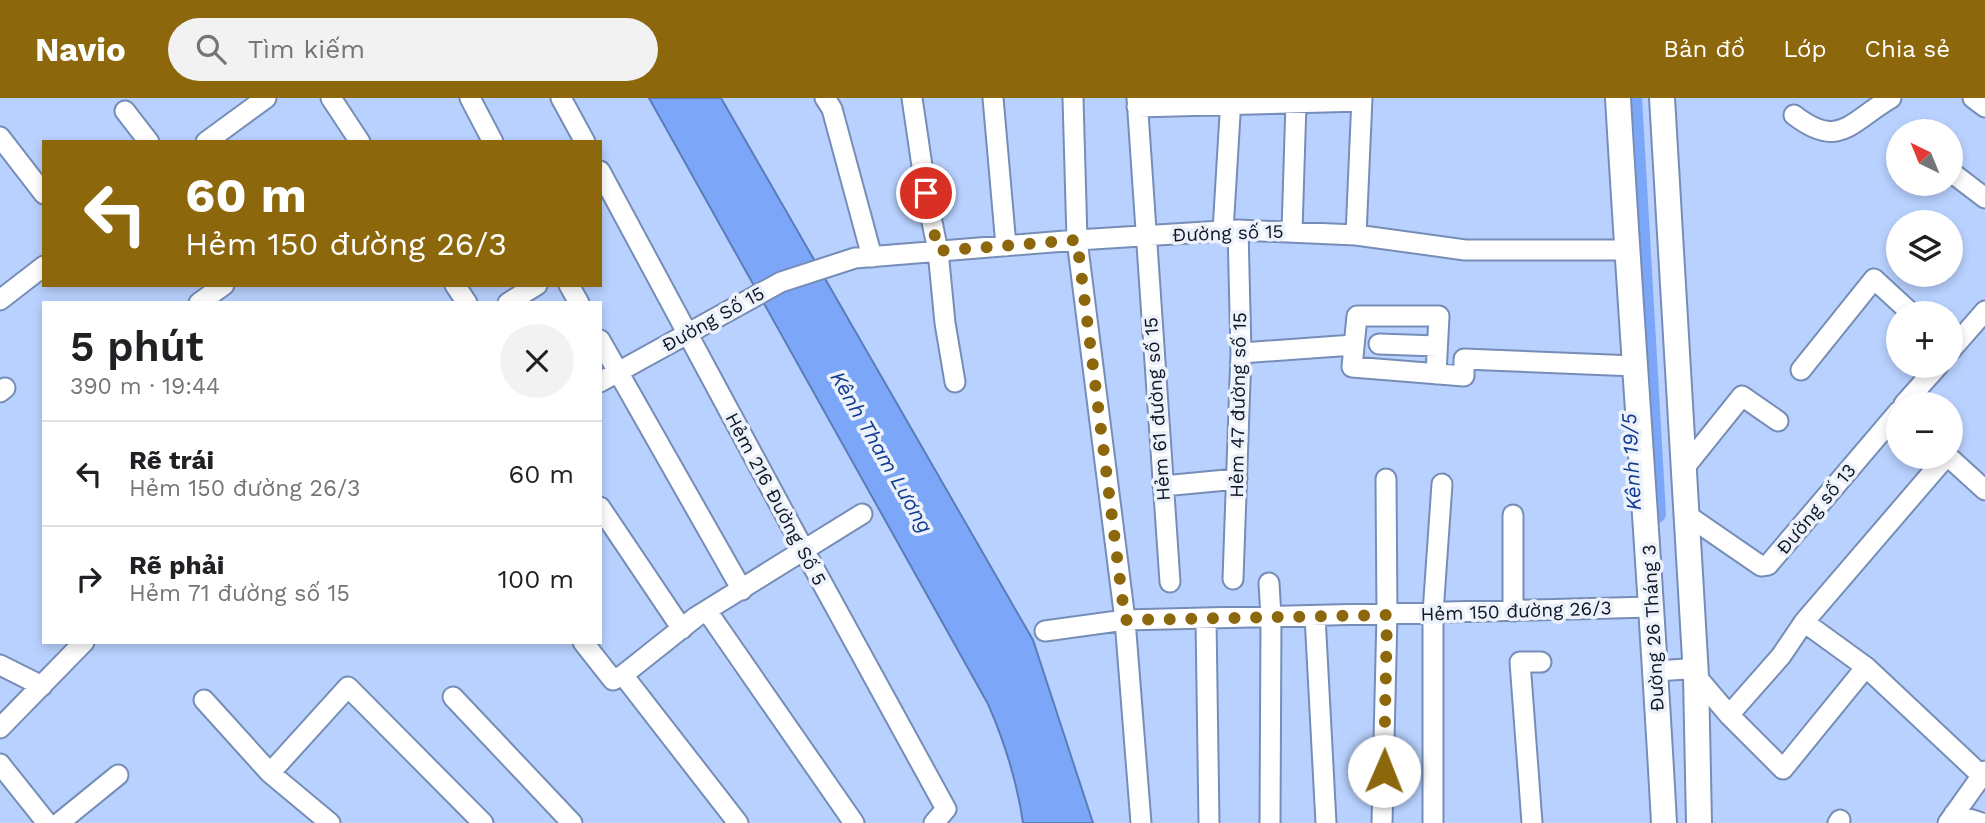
<!DOCTYPE html>
<html lang="vi">
<head>
<meta charset="utf-8">
<style>
	:root { --surface:#fff; --page:#f2f2f2; --text:#202124; --muted:#757577; --line:#e0e0e0; --accent:#8d670b }
	body { margin:0; font-family:"Work Sans",sans-serif; background:var(--page); color:var(--text); height:100vh; display:flex; flex-direction:column; font-size:26px; white-space:nowrap }
	* { box-sizing:border-box; margin:0 }
	p { font-size:23px; color:var(--muted) }
	.icon { flex:none; width:38px; height:38px; fill:none; stroke:currentColor; stroke-width:2; stroke-linecap:round; stroke-linejoin:round }
	.map { position:relative; flex:1; overflow:hidden }
	.drawer { position:absolute; left:42px; top:203px; width:560px; height:343px; display:flex; flex-direction:column; background:var(--surface); border-radius:0px; box-shadow:0 4px 10px #0003 }
	.drawer>* { flex:none }
	.top-card { position:absolute; left:42px; top:42px; width:560px; height:147px; border-radius:0px; box-shadow:0 4px 10px #0003; background:#8d670b; color:#fff; overflow:hidden }
	.needle { width:46px; rotate:317deg }
	.tools { position:absolute; left:1886px; top:21px; display:grid; gap:14px }
	.tools a { display:grid; place-items:center; width:77px; height:77px; border-radius:50%; background:var(--surface); box-shadow:0 4px 10px #0003; font-size:35px }
	.pin { position:absolute; display:grid; place-items:center; width:60px; height:60px; color:#fff; margin:-30px; border:4px solid #fff; border-radius:50%; box-shadow:0 2px 7px #0007 }
	.me { position:absolute; width:77px; margin:-38px; rotate:1deg; stroke-linejoin:round; filter:drop-shadow(0 0 5px #0008) }
	.turn { display:flex; align-items:center; gap:24px; height:147px; padding:0 28px; font-size:32px }
	.turn .icon { width:91px; height:91px; stroke-width:2.5 }
	.turn b { display:block; font-size:49px; line-height:60px }
	.round { display:grid; place-items:center; flex:none; width:74px; height:74px; border-radius:37px; background:var(--page) }
	.overview { display:flex; align-items:center; justify-content:space-between; height:119px; padding:0 28px }
	h1 { font-size:42px; font-weight:600; line-height:52px }
	ul { padding:0; list-style:none }
	li { display:flex; align-items:center; gap:21px; height:105px; padding:0 28px; border-top:2px solid var(--line) }
	li div { flex:1 }
	li b { display:block; font-size:26px }
	li em { font-style:normal }
	header { display:flex; align-items:center; gap:42px; box-sizing:border-box; height:98px; padding:0 35px; background:var(--accent); color:#fff }
	header strong { font-size:33px }
	nav { display:flex; gap:38px; margin-inline-start:auto; font-size:24px }
	.search { width:490px; height:63px; background:var(--page); display:flex; align-items:center; gap:18px; box-sizing:border-box; padding:0 24px; border-radius:38px; color:var(--muted); font-size:26px }
	.map>svg:first-child { display:block }
	.water { fill:#7ca7f9; stroke:#5b7cba; stroke-width:2 }
	.lines { fill:none; stroke-linecap:round; stroke-linejoin:round }
	.canal { stroke:#7ca7f9; stroke-width:18 }
	.minor-casing { stroke:#768db7; stroke-width:23 }
	.tertiary-casing { stroke:#768db7; stroke-width:28 }
	.minor { stroke:#fff; stroke-width:19 }
	.tertiary { stroke:#fff; stroke-width:24 }
	.route { stroke:#8d670b; stroke-width:12; stroke-dasharray:0 21.6 }
	.labels { text-anchor:middle; dominant-baseline:central; stroke-width:7; stroke-linejoin:round; paint-order:stroke }
	.street-label { font-size:19px; fill:#0e1626; stroke:#ecf1fa }
	.water-label { font-size:21px; font-style:italic; fill:#113c94; stroke:#ecf1fa }
</style>
</head>
<body>
<header>
<strong>Navio</strong>
<div class="search"><svg class="icon" aria-label="search" viewBox="0 0 24 24"><circle cx="10" cy="10" r="6"/><path d="M15 15l6 6"/></svg>Tìm kiếm</div>
<nav><a>Bản đồ</a><a>Lớp</a><a>Chia sẻ</a></nav>
</header>
<div class="map">
<svg width="1985" height="725" viewBox="0 0 1985 725">
	<rect width="100%" height="100%" fill="#b8d1fe"/>
	<path class="water" d="M649,0H721L1033,542L1093,725H1023C1017,683 1005,645 988,606Z"/>
	<g class="lines">
		<path class="canal" d="M1633,0L1657,416"/>
		<defs>
			<path id="minor" d="M331,0L360,44
				M470,0L493,44
				M561,0L585,44
				M825,0L832,11L872,159
				M912,0L926,95L938,153L945,225L955,284
				M993,0L1006,148
				M1073,0L1077,142L1125,522L1141,725
				M1137,0L1170,484
				M1973,0L1985,9
				M1137,9L1362,3
				M125,13L149,44
				M1794,17C1839,52 1850,24 1891,0
				M0,39L44,96
				M206,44L266,0
				M600,73L804,452L946,711L934,725
				M1951,74L1985,100
				M1223,133L1231,0
				M1292,133L1296,5
				M1356,137L1362,0
				M455,187L467,205
				M569,187L579,205
				M0,202L44,168
				M199,205L224,187
				M508,205L537,187
				M600,242L742,492
				M1379,246L1437,248
				M1951,252L1985,213
				M1241,255L1353,247
				M1801,272L1874,181L1911,215
				M1436,276L1439,218H1357L1352,269L1464,278V261L1635,268
				M600,284L781,184L855,160L1077,142L1238,132L1356,137L1465,152H1627
				M0,294L5,290
				M1904,306L1938,268
				M1685,369L1742,298L1778,323
				M1163,388L1237,381
				M600,409L682,531
				M1687,417L1761,468L1768,467L1899,313
				M1233,481L1241,255L1238,132
				M1269,485L1271,519L1270,725
				M707,513L854,725
				M1513,513V417
				M1315,518L1326,725
				M1206,521L1209,725
				M1804,524L1866,569L1981,677
				M1045,533L1125,522L1652,509
				M583,544L613,582L623,577L696,519L862,416
				M0,567L42,588
				M1656,573L1686,571L1696,578L1729,617L1783,671L1866,569
				M623,577L738,725
				M453,599L572,725
				M204,602L270,675L330,725
				M1729,617L1781,558L1804,524L1944,361L1952,362L1985,392
				M0,630L84,544
				M0,666L47,725
				M270,675L348,589L483,725
				M1954,716L1982,725
				M59,725L118,677
				M1382,725L1387,517L1386,381
				M1433,725V515L1442,386
				M1532,725L1520,564H1541
				M1838,725L1840,722
				M1948,725L1985,673"/>
			<path id="tertiary" d="M1618,0C1632,242 1651,483 1664,725
				M1662,0L1696,578L1699,725"/>
		</defs>
		<use href="#minor" class="minor-casing"/>
		<use href="#tertiary" class="tertiary-casing"/>
		<use href="#minor" class="minor"/>
		<use href="#tertiary" class="tertiary"/>
	</g>
	<g class="lines">
		<path class="route" d="M926,95L938,153L1077,142L1125,522L1387,517L1384,673"/>
	</g>
	<g class="labels">
		<g class="street-label">
			<text transform="translate(1228 135) rotate(-2)">Đường số 15</text>
			<text transform="translate(713 221) rotate(-29)">Đường Số 15</text>
			<text transform="translate(1238 307) rotate(-89)">Hẻm 47 đường số 15</text>
			<text transform="translate(1157 311) rotate(-94)">Hẻm 61 đường số 15</text>
			<text transform="translate(776 401) rotate(62)">Hẻm 216 Đường Số 5</text>
			<text transform="translate(1816 411) rotate(-50)">Đường số 13</text>
			<text transform="translate(1516 513) rotate(-2)">Hẻm 150 đường 26/3</text>
			<text transform="translate(1653 530) rotate(-93)">Đường 26 Tháng 3</text>
		</g>
		<g class="water-label">
			<text transform="translate(882 354) rotate(60)">Kênh Tham Lương</text>
			<text transform="translate(1631 364) rotate(-93)">Kênh 19/5</text>
		</g>
	</g>
</svg>
<div class="tools">
<a><svg class="needle" viewBox="-14 -14 28 28"><path d="M0-13l5 13h-10z" fill="#e53935"/><path d="M0 13l5-13h-10z" fill="#757577"/></svg></a>
<a><svg class="icon" aria-label="layers" viewBox="0 0 24 24"><path d="M12 4l9 5-9 5-9-5zM3 14l9 5 9-5"/></svg></a>
<a>+</a>
<a>−</a>
</div>
<div class="pin" style="left:926px;top:95px;background:#d93025"><svg class="icon" aria-label="arrive" viewBox="0 0 24 24"><path d="M6 21V4h12l-3 4 3 4H6"/></svg></div>
<svg class="me" style="left:1384px;top:673px" viewBox="-20 -20 40 40"><circle r="19" fill="#fff"/><path d="M0-13L10 11 0 6-10 11z" fill="#8d670b"/></svg>
<div class="top-card">
<div class="turn"><svg class="icon" aria-label="left" viewBox="0 0 24 24"><path d="M17 20v-9H6M10 6l-5 5 5 5"/></svg><div><b>60 m</b>Hẻm 150 đường 26/3</div></div>
</div>
<section class="drawer">
<div class="overview"><div><h1>5 phút</h1><p>390 m · 19:44</p></div><a class="round"><svg class="icon" aria-label="close" viewBox="0 0 24 24"><path d="M6 6l12 12M18 6L6 18"/></svg></a></div>
<ul>
<li><svg class="icon" aria-label="left" viewBox="0 0 24 24"><path d="M17 20v-9H6M10 6l-5 5 5 5"/></svg><div><b>Rẽ trái</b><p>Hẻm 150 đường 26/3</p></div><em>60 m</em></li>
<li><svg class="icon" aria-label="right" viewBox="0 0 24 24"><path d="M7 20v-9h11M14 6l5 5-5 5"/></svg><div><b>Rẽ phải</b><p>Hẻm 71 đường số 15</p></div><em>100 m</em></li>
</ul>
</section>
</div>
</body>
</html>
